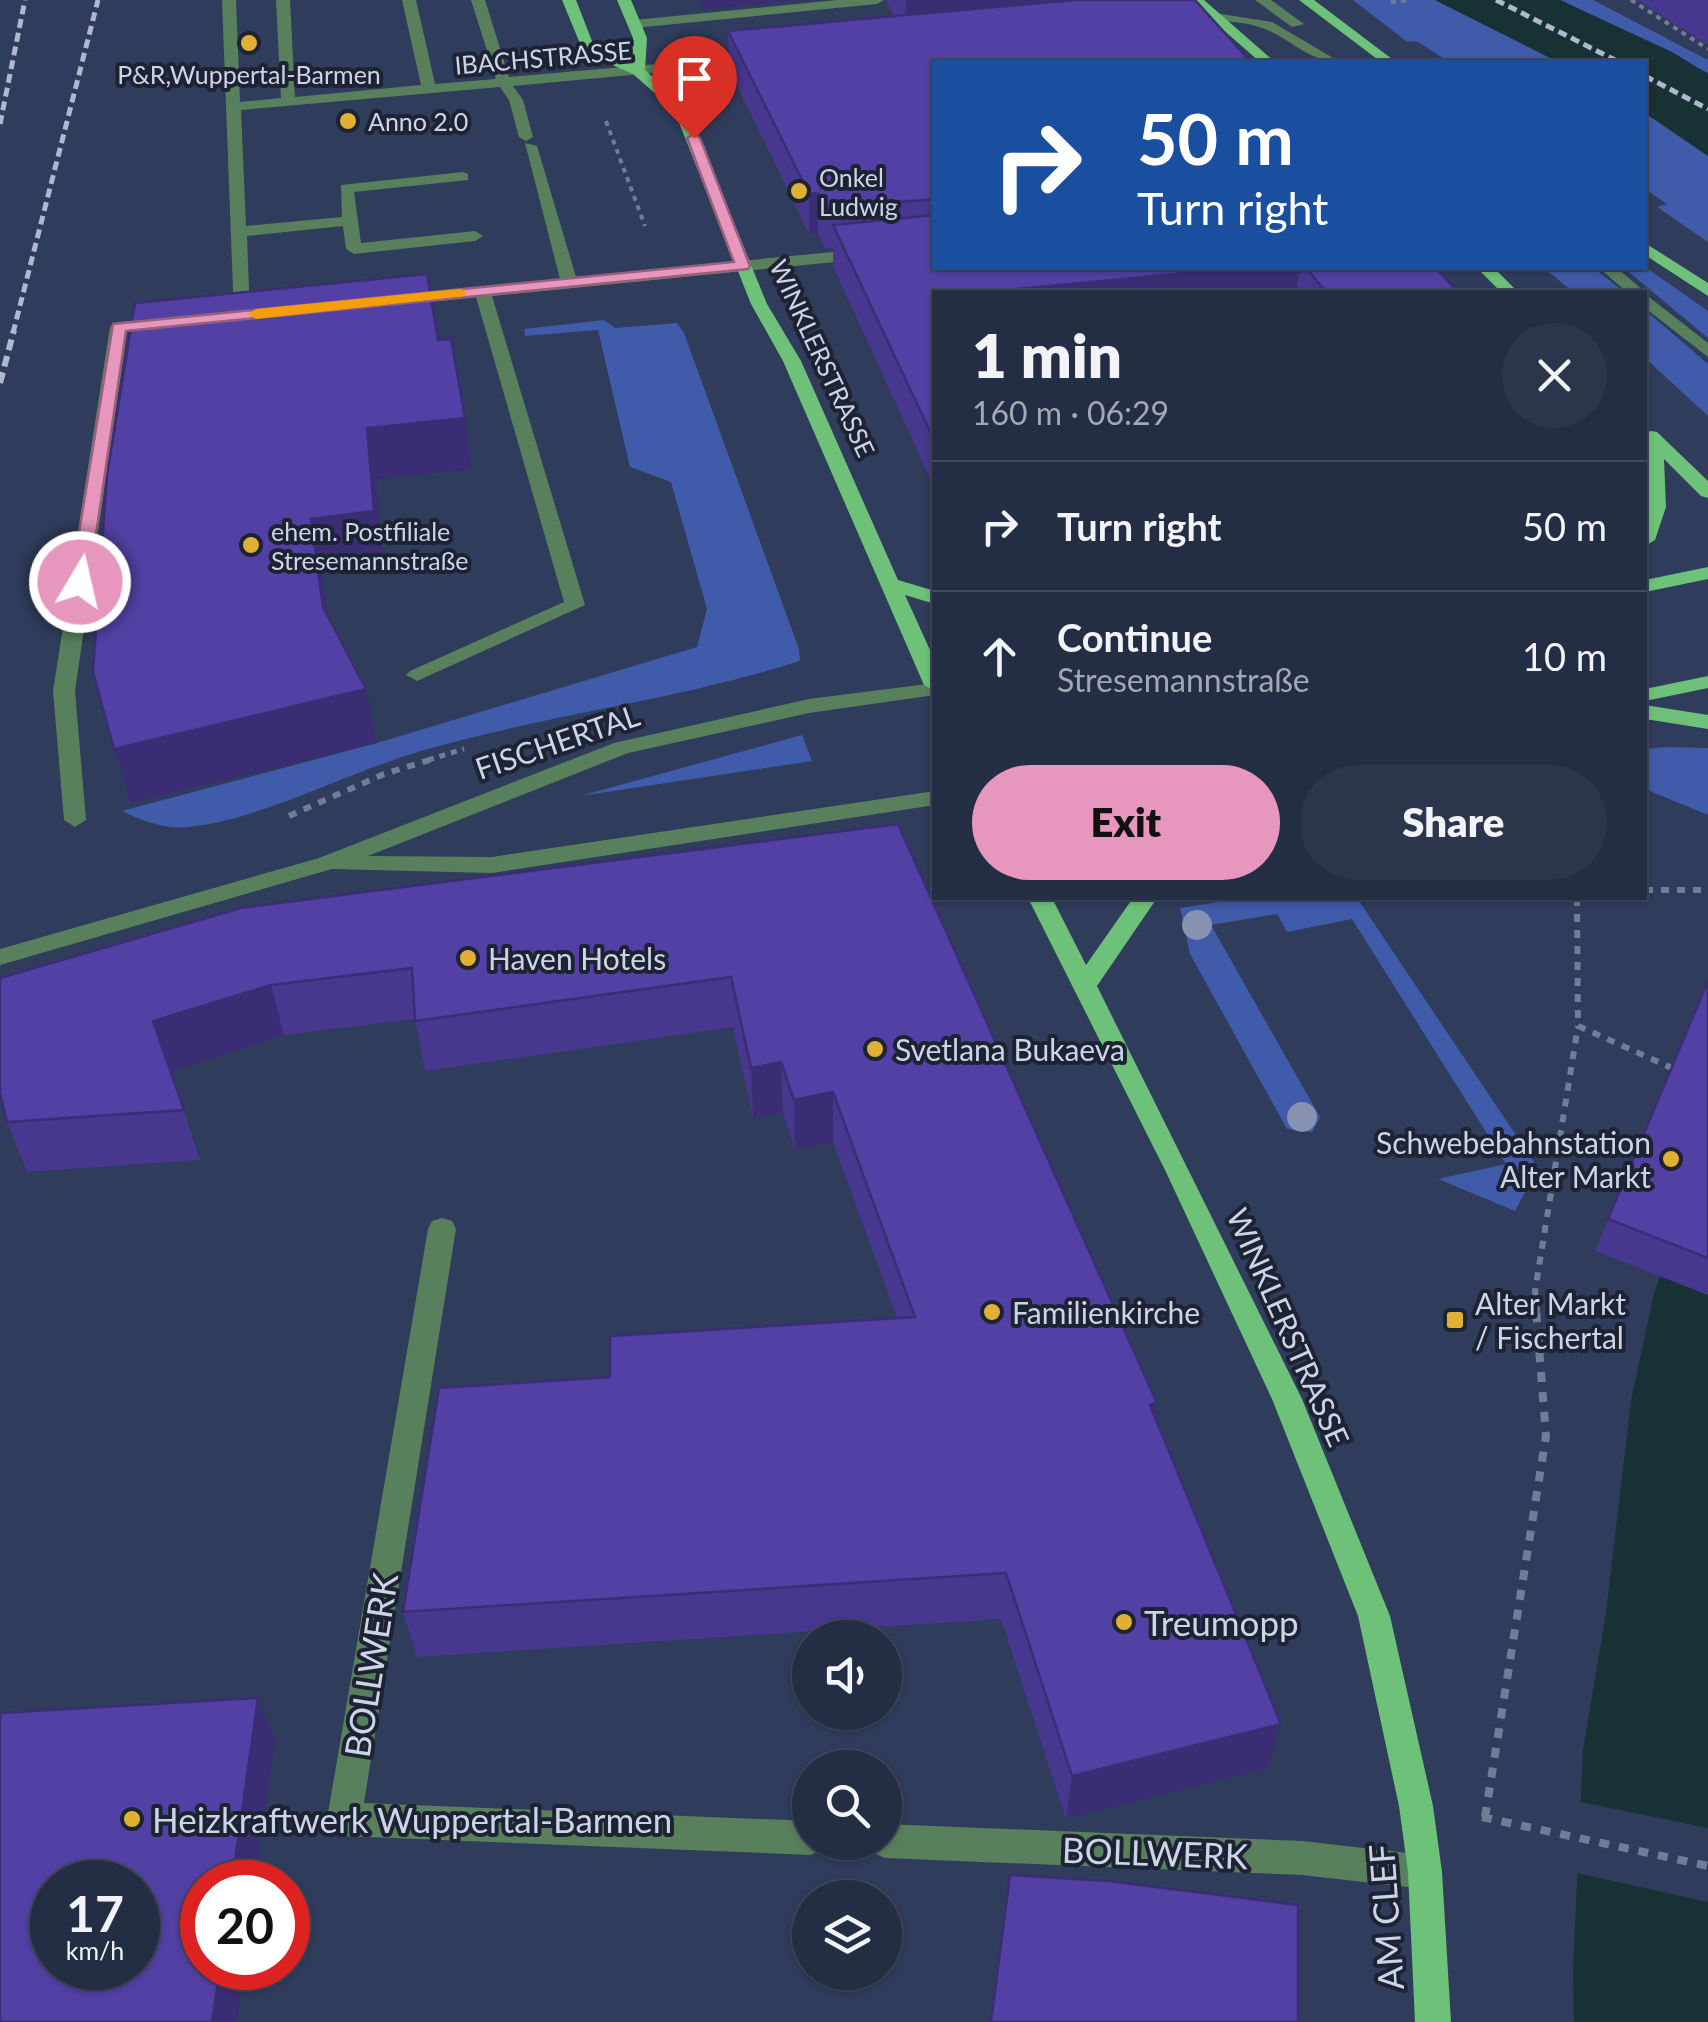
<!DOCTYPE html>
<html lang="en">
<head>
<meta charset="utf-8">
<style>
	:root { --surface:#232d44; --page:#2b354b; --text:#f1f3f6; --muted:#a3a8b2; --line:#40495d; --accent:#e797bd }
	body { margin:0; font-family:Lato,sans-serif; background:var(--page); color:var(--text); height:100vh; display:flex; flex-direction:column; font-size:38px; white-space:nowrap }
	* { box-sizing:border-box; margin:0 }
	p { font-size:32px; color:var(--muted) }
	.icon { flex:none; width:55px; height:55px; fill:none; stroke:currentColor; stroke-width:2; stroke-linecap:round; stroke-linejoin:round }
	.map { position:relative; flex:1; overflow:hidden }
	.drawer { position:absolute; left:932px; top:290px; width:715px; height:610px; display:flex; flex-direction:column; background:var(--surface); border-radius:0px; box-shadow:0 2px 8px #0004,0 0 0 2px var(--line) }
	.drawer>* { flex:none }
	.top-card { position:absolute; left:932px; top:60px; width:715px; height:210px; border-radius:0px; box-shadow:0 2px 8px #0004,0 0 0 2px var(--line); background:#1a4fa0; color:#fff; overflow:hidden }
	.buttons { position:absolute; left:792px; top:1620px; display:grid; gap:20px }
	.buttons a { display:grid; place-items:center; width:110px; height:110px; border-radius:50%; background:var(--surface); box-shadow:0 2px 8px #0004,0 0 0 2px var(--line); font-size:50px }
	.speed { position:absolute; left:30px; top:1860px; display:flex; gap:20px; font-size:50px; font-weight:700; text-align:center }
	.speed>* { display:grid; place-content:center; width:130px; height:130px; border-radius:50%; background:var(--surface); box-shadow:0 2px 8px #0004,0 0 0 2px var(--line); line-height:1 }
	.speed small { font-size:25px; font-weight:400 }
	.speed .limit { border:15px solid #d22; background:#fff; color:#111 }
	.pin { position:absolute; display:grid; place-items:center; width:85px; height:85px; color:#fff; margin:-102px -42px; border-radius:50% 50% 50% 0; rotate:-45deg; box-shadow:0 0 10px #0007 }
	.pin .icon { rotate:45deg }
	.me { position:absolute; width:110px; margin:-55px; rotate:9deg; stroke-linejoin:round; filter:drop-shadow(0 0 8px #0008) }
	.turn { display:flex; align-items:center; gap:35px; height:210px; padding:0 40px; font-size:45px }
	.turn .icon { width:130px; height:130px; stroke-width:2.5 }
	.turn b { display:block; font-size:70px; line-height:85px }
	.round { display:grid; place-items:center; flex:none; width:105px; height:105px; border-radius:52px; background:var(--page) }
	.head { display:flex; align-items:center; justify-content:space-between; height:170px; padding:0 40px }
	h1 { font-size:60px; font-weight:800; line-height:75px }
	.action { display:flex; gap:20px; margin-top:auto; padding:20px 40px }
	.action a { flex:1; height:115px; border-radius:60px; background:var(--accent); color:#111; font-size:40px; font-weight:800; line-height:115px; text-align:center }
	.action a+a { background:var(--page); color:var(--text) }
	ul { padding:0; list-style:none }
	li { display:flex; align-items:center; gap:30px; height:130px; padding:0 40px; border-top:2px solid var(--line) }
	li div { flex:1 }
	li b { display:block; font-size:38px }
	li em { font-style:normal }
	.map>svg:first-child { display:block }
	.green { fill:#3f5baa }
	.water { fill:#183134 }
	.pier { fill:#2f3c5b }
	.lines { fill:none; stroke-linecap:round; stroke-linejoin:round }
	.path-far3 { stroke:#717d97; stroke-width:4; stroke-dasharray:5 5; stroke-linecap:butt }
	.path-far2 { stroke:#717d97; stroke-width:5; stroke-dasharray:6 6; stroke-linecap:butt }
	.path-far1 { stroke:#717d97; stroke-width:6; stroke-dasharray:8 8; stroke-linecap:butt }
	.path { stroke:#717d97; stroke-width:8; stroke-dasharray:10 10; stroke-linecap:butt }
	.minor { fill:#59805c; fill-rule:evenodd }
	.major { fill:#6ec178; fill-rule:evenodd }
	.rail-far1 { stroke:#afb8ce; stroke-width:5; stroke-dasharray:9 5; stroke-linecap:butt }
	.rail { stroke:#afb8ce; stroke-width:6; stroke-dasharray:11 6; stroke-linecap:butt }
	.tree { fill:#8692af }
	.wall { fill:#47378e }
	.shaded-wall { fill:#3a2d74 }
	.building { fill:#5340a5; stroke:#3a2d74; stroke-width:2.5; fill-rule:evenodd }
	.route { fill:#e797bd; stroke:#96627b; stroke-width:2.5 }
	.slow { fill:#f59e0b }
	.poi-dot { fill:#dfb034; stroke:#1d2332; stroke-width:4 }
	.labels { text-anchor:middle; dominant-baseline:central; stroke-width:8; stroke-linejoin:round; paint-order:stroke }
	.far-street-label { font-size:25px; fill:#ccd5e8; stroke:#1d2332 }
	.far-poi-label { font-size:25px; fill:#ccd5e8; stroke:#1d2332; text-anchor:start }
	.street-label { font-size:30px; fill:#ccd5e8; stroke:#1d2332 }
	.poi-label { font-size:30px; fill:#ccd5e8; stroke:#1d2332; text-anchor:start }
	.near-poi-label { font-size:35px; fill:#ccd5e8; stroke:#1d2332; text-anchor:start }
	.near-street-label { font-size:35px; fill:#ccd5e8; stroke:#1d2332 }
</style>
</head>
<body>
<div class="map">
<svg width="1708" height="2022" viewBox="0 0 1708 2022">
	<rect width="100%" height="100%" fill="#2f3c5b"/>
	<path class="green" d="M1353,0H1435L1558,62H1449L1418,42L1406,41Z
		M1561,0H1593L1708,60V73Z
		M1645,113L1708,156V242L1657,207L1667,204L1645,189Z
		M1645,267L1708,311V338L1624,268Z
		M1544,268H1594L1624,292H1573Z
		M1645,310L1708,364V416L1645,358Z
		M604,320L615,328L677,323L684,333L799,649L800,661C678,700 551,714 428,749C351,770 265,819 188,827C167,830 140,820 122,811L377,743L697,647L707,609L671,482L630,467L598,330L525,336L524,329Z
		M802,735L812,761L580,796Z
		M1666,747L1708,748V815L1645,789V749Z
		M1245,898H1357L1538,1168L1515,1211L1438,1179L1506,1164L1352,919L1287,932L1277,914L1211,925L1320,1117L1312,1132L1287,1129L1190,954L1180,908Z"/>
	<path class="water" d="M1435,0H1560L1672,52L1708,74V156L1645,113V62H1558Z
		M1708,1144V2022H1574L1573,1970L1583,1750L1606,1613L1631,1401L1654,1293Z"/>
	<path class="pier" d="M1576,1801L1708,1828V1902L1572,1872Z"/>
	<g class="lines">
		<path class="path-far3" d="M1631,0L1708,49
			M1391,2L1411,0
			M606,121L645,226"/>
		<path class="path-far2" d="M428,760L464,749"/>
		<path class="path-far1" d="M289,816L384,774L436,758
			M1645,890H1708
			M1577,898L1578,1026L1672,1068
			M1537,1312L1535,1291L1578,1026"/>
		<path class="path" d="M1482,1817L1708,1866
			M1485,1817L1546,1436L1536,1309"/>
		<path class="minor" d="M222,0H236L240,102L281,98L276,0H290L295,97L421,85L402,0H416L435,84L496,79L471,0H485L509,77L759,55L766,59L759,63L513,86L523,100L533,137L526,141L519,137L509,100L500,87L241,110L246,226L342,217L341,185L463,172L468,174V180L354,192L361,243L475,231L483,236L475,241L354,254L346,249L343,226L247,236L250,316L242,321L234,316Z
			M837,0H884L877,4L634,28L627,24L634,20Z
			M1255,0H1271L1304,24L1292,27Z
			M1215,13L1272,22L1340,62C1312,64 1289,37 1262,28C1240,20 1216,21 1192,23L1185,19Z
			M525,143L537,146L576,277L935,242V252L492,296L585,605L417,681L406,675L410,671L564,602L476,297L398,305L390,300L398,295L560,279Z
			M1599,268H1617L1645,292H1627Z
			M1645,294L1708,343V357L1645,308Z
			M164,318L173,323L170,327L127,331L75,691L86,820L75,827L64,820L53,691L110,327L119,322Z
			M935,683V695L809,713L628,753L368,856L492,857L935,791V805L492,873L332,869L0,965V949L319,858L614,743L809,699Z
			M442,1218L452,1221L456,1229L364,1803L810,1821V1842H825L822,1850L810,1855L344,1836L332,1831L327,1819L428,1229L432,1221Z
			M885,1824L1302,1841L1425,1855L1437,1860L1442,1872L1437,1884L1425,1889L1302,1875L885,1858L873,1853L868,1842H885Z"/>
		<path class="major" d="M562,0H576L592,41L631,63L633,38L617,0H631L647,38L645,70L687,108L767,304L801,361L898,580L935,591V604L905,595L935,661V691L924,685L783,361L751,304L674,110L633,74L592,56L581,46Z
			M1189,0H1204L1275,62H1260Z
			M1299,0H1314L1396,62H1381Z
			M1645,243L1708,283V296L1645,255Z
			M1477,268H1494L1518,292H1501Z
			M1651,431L1657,432L1708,481V498L1701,496L1664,459L1666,507L1655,540L1645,546V432Z
			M1708,567V579L1645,592V580Z
			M1708,676V688L1645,701V689Z
			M1645,705L1708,715V729L1645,719Z
			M1028,898H1052L1086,965L1133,898H1157L1097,986L1302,1399L1390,1616L1433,1806L1442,1872L1451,2022H1415L1408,1872L1399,1806L1358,1616L1272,1399L1165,1170Z"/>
		<path class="rail-far1" d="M1496,0L1619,62
			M1645,76L1708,109
			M0,124L25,0
			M13,333L98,0"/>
		<path class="rail" d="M0,383L14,330"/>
	</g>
	<g class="tree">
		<circle cx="1197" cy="925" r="15"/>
		<circle cx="1302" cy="1117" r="15"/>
	</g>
	<path class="wall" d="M886,0H1195L935,62V268H1436L1458,292H935V489L833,266V248L825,249L818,234H809L729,69L728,31L894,16Z
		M1638,0H1708V43H1704Z
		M898,824L1157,1403L1155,1418L1268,1768L1066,1819L1001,1619L417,1657L403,1612L610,1377L897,1318L833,1142L795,1150L783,1112L753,1118L733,1027L425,1071L415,1019L284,1035L171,1071L200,1160L27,1172L7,1122L0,978Z
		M1708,981V1295L1595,1251Z"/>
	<path class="shaded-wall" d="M701,0H799L701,10Z
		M906,0H1168L905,37Z
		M818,193V234H809V194Z
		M1236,268H1300L1296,292H989Z
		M465,418L472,469L376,479L384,564L322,571L334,660L323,607L311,519L367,428Z
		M366,689L377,743L131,803L114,749Z
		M271,985L284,1035L170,1072L153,1021Z
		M781,1062L783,1112L753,1118L751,1068Z
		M833,1092V1142L795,1150L794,1100Z
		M1157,1403L1149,1452L1150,1405Z
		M258,1698L275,1739L255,1882H232Z
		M1281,1724L1268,1768L1066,1819L1072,1776Z
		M220,1968H244L237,2022H212Z"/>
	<path class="building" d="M1075,0H1195L1251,62H935V199L825,208L818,193L809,194L728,31Z
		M935,215V268H1236L989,292H935V442L833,225Z
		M1306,268H1436L1458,292H1326Z
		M427,274L438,340L451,339L465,418L367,428L374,511L311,519L323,607L366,689L114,749L93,672L107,475L135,303Z
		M898,824L1157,1403L1150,1405L1281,1724L1072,1776L1006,1573L403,1612L439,1388L610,1377V1336L915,1317L833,1092L794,1100L781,1062L751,1068L731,977L415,1021L412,968L271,985L153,1021L184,1110L7,1122L0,1093V978L241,908Z
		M1708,981V1258L1608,1219Z
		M258,1698L232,1882H202V1968H220L212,2022H0V1713ZM52,1882H138V1968H52Z
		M1010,1875L1108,1881L1298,1905V2022H991Z"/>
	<path class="route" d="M694,134L700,138L750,266L748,269L126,331L89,582L80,587L74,586L71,582L113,324L734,262L687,138Z"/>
	<path class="slow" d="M459,289L465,290V296L256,319L248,314L256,309Z"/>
	<g class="poi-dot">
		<circle cx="249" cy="43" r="10"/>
		<circle cx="348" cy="121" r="10"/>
		<circle cx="799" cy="191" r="10"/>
		<circle cx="251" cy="545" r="10"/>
		<circle cx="468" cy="958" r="10"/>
		<circle cx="875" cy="1049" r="10"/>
		<circle cx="1671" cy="1159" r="10"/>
		<circle cx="992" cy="1312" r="10"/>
		<rect x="1445" y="1310" width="20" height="20" rx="5"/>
		<circle cx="1124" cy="1622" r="10"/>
		<circle cx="132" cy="1819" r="10"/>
	</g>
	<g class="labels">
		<g class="far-street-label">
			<text transform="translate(543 57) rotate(-5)">IBACHSTRASSE</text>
			<text transform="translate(823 358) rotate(65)">WINKLERSTRASSE</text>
		</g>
		<g class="far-poi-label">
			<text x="249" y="74" text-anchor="middle">P&amp;R,Wuppertal-Barmen</text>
			<text x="368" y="121">Anno 2.0</text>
			<text x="819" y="177">Onkel<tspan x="819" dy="29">Ludwig</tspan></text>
			<text x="271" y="531">ehem. Postfiliale<tspan x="271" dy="29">Stresemannstraße</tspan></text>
		</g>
		<g class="street-label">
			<text transform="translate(557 741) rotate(-19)">FISCHERTAL</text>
			<text transform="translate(1289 1327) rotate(66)">WINKLERSTRASSE</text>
		</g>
		<g class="poi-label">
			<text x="488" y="958">Haven Hotels</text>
			<text x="895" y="1049">Svetlana Bukaeva</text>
			<text x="1651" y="1142" text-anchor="end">Schwebebahnstation<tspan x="1651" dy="34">Alter Markt</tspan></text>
			<text x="1475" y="1303">Alter Markt<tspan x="1475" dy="34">/ Fischertal</tspan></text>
			<text x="1012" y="1312">Familienkirche</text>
		</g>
		<g class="near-poi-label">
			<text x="1144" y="1622">Treumopp</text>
			<text x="152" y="1819">Heizkraftwerk Wuppertal-Barmen</text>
		</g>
		<g class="near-street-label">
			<text transform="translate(370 1665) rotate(-81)">BOLLWERK</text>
			<text transform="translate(1155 1852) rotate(2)">BOLLWERK</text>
			<text transform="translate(1385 1917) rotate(-94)">AM CLEF</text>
		</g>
	</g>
</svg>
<div class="buttons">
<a><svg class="icon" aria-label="sound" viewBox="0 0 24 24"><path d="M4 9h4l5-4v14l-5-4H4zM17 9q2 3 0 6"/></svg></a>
<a><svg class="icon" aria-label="search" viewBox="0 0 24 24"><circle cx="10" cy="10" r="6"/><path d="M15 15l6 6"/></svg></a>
<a><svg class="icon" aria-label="layers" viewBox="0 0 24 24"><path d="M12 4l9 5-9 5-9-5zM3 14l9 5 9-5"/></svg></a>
</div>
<div class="speed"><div>17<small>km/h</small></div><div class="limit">20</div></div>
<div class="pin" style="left:694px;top:138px;background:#d93025"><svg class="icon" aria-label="arrive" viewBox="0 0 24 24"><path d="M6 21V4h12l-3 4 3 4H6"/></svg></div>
<svg class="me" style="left:80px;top:582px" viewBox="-20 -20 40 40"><circle r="17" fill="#e797bd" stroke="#fff" stroke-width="3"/><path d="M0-11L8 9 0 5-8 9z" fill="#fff"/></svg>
<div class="top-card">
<div class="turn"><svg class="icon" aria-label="right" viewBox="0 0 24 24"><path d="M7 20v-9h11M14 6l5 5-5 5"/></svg><div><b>50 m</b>Turn right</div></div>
</div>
<section class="drawer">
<div class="head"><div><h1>1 min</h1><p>160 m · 06:29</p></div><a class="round"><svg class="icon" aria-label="close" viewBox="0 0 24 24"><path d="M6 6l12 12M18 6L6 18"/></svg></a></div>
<ul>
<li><svg class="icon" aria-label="right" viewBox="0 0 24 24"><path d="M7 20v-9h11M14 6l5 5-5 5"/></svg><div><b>Turn right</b></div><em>50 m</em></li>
<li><svg class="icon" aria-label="ahead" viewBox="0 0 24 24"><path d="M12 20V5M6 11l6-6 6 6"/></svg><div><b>Continue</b><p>Stresemannstraße</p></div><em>10 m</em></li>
</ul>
<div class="action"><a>Exit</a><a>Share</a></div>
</section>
</div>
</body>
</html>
